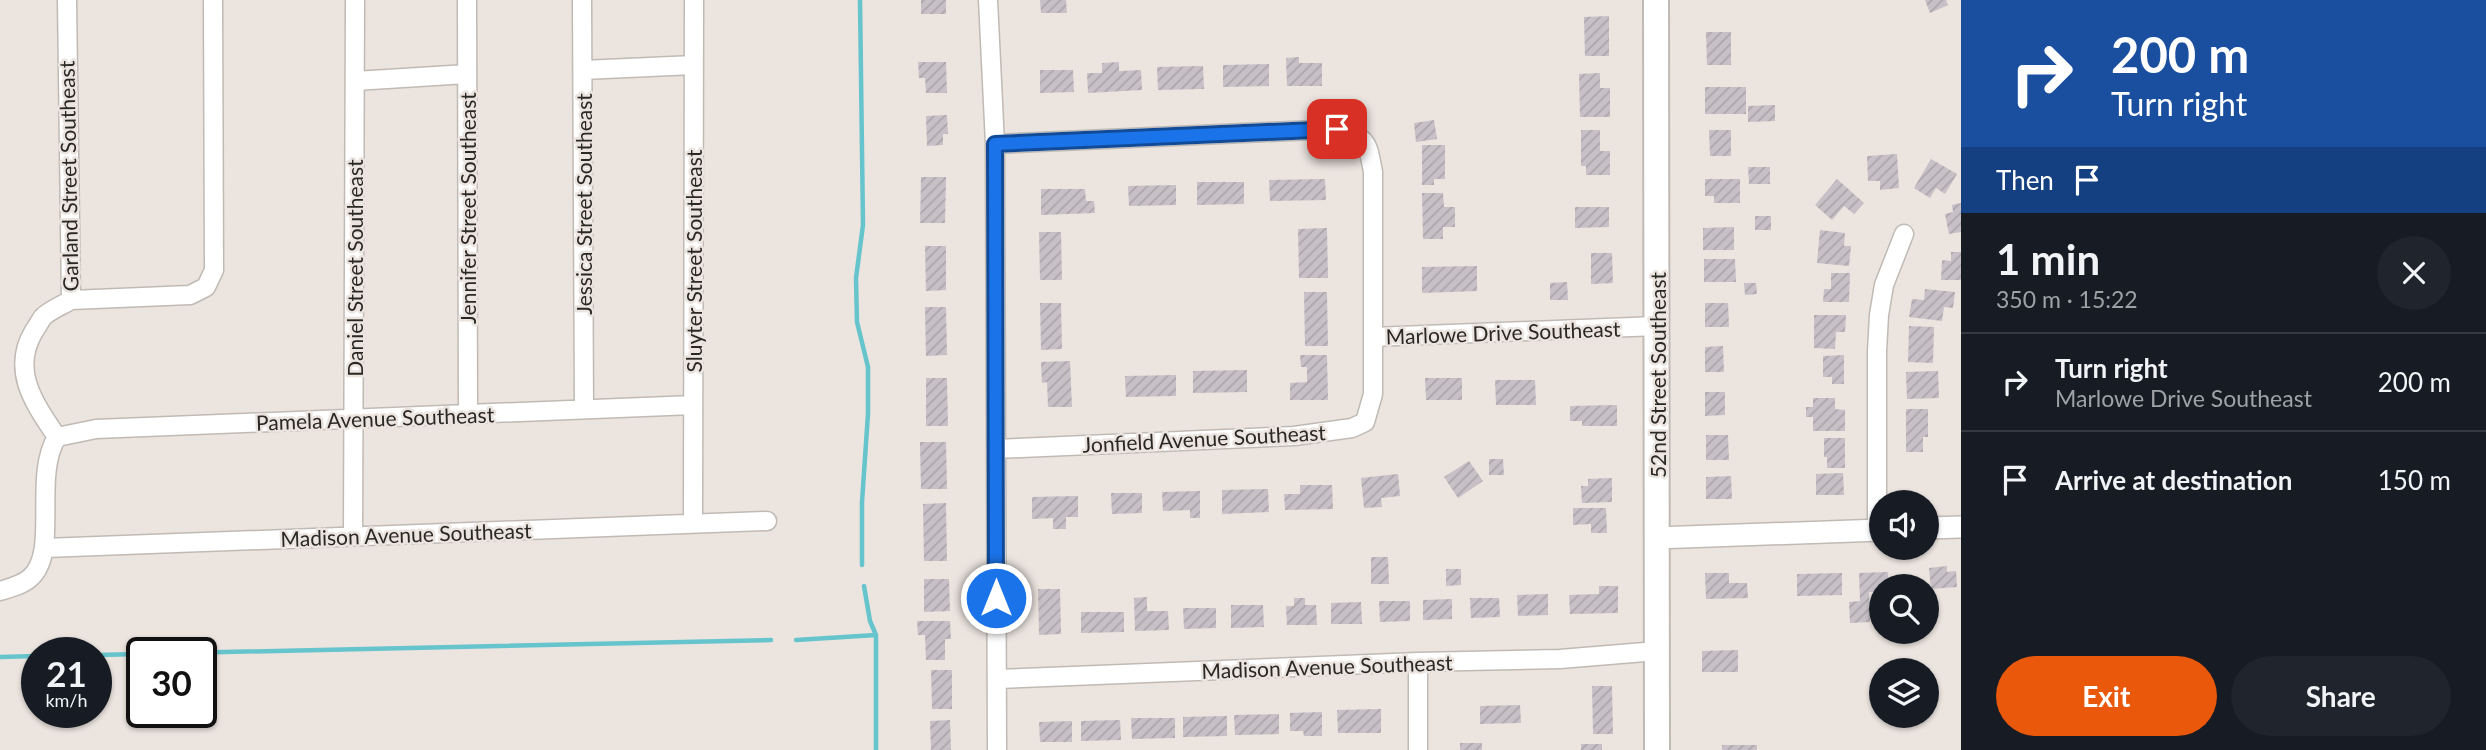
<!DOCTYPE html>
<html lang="en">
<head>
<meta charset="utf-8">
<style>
	:root { --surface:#171b24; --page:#20242c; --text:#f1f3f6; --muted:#9ea1a6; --line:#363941; --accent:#ea580c }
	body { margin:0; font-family:Lato,sans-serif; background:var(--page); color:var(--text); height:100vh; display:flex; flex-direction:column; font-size:26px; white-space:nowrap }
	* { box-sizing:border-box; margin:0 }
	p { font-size:23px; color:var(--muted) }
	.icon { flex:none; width:38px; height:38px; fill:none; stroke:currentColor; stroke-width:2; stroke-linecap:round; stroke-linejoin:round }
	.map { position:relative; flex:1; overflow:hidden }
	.details { display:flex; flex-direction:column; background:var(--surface); width:525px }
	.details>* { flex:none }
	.hud { background:#1a4fa0; color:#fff; overflow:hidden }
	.buttons { position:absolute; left:1869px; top:490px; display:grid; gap:14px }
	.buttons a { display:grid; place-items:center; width:70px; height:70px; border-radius:50%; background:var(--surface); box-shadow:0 2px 5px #0004; font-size:35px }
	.speed { position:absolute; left:21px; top:637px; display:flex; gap:14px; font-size:35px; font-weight:700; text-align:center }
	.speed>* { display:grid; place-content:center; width:91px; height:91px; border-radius:50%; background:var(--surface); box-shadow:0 2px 5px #0004; line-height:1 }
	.speed small { font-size:18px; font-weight:400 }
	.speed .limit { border:4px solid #111; border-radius:10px; background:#fff; color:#111 }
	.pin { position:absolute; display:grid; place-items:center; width:60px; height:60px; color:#fff; margin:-30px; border-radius:14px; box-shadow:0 4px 10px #0006 }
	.me { position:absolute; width:77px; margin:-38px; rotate:0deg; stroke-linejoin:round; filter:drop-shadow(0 0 5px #0008) }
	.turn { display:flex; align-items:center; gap:24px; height:147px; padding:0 35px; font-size:32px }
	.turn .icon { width:91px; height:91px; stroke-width:2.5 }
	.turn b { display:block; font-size:49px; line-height:60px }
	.then { display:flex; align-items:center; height:66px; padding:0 35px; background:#0003; gap:14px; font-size:26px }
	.round { display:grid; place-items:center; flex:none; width:74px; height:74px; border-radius:37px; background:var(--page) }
	.head { display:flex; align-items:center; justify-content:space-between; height:119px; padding:0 35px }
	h1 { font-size:42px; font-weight:700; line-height:52px }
	.cta { display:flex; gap:14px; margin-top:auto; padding:14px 35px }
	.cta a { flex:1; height:80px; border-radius:42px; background:var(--accent); color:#fff; font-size:28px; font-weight:700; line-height:80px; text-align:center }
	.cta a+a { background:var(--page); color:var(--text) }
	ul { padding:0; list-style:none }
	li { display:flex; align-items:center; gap:21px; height:98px; padding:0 35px; border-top:2px solid var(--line) }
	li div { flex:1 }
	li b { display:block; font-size:26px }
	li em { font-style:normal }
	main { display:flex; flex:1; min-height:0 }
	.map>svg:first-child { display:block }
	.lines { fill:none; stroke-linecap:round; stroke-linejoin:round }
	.stream { stroke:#66c4cd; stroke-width:4.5 }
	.building { fill:url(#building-hatch) }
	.minor-casing { stroke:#c0bab5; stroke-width:21 }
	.tertiary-casing { stroke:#c0bab5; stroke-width:24 }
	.secondary-casing { stroke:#c0bab5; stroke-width:28 }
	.minor { stroke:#fff; stroke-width:18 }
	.tertiary { stroke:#fff; stroke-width:21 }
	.secondary { stroke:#fff; stroke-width:24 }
	.route-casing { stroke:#114b97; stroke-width:18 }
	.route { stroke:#1a73e8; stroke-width:12 }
	.labels { text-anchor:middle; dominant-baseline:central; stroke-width:5; stroke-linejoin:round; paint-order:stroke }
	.street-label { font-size:21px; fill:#2a2825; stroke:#ebe4df }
</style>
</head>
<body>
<main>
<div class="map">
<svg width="1961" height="750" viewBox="0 0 1961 750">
	<defs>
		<pattern id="building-hatch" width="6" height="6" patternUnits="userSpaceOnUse" patternTransform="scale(1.75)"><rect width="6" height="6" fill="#c7c1c7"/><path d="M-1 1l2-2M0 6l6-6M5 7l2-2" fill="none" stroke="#aba6ab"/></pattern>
	</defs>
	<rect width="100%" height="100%" fill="#ebe4df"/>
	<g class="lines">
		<path class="stream" d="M860,0L863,225L856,278L857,322L868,367V414L862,502V565
			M864,586L870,621L876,635V750
			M796,640L876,635
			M182,653L771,640
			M96,655L142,654
			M0,657L37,656"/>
	</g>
	<path class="building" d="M921,0H946V14H921Z
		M1040,0H1066L1067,13H1041Z
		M1925,0H1946L1948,5L1930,13Z
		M1609,16V56H1585L1584,17Z
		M1706,32H1731V65H1707Z
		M1299,57V63H1322V86H1287L1286,58Z
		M918,62H946L947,93H926L925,78H919Z
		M1119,62V71L1141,70L1142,90L1088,93L1087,73H1102V63Z
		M1269,64V86L1223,87V65Z
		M1203,66L1204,89L1158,90L1157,67Z
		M1040,70H1073L1074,92L1040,93Z
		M1600,73V88H1610V117H1580L1579,74Z
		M1705,87H1746V114H1705Z
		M1775,105V121L1748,122V106Z
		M947,115L948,134H943V145L927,146L926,116Z
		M1434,120L1437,139L1416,142L1414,123Z
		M1581,130H1600V151H1610V175H1586V166H1581Z
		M1709,130H1731V156H1710Z
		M1422,145H1445V179H1434V185H1422Z
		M1897,154L1899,188L1880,190V181H1868L1867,156Z
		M1931,159L1957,174L1945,194L1936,188L1930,198L1914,188Z
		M1748,167H1770V184H1749Z
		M921,177H946L945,223H920Z
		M1325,179L1326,200L1270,201L1269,180Z
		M1705,179H1740V203H1714V196H1705Z
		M1837,179L1864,203L1854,214L1844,206L1832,220L1815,205Z
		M1197,182H1244V204L1197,205Z
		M1176,185V205L1129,206L1128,186Z
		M1041,189H1085L1086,201H1094L1095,213L1041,215Z
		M1422,193H1443L1444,207H1455V227H1443V239H1423Z
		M1961,203V232L1949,234L1945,214L1953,212L1952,205Z
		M1575,207H1609V227L1575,228Z
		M1755,216H1771V230H1755Z
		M1734,227V250H1703V228Z
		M1327,228L1328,278H1299L1298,229Z
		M1820,230L1845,233L1844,246H1851L1849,266L1817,263Z
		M1039,232H1061L1062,280H1040Z
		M925,246H946V290L926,291Z
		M1951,252H1961V280H1941L1942,260L1951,261Z
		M1591,253H1612L1613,283L1591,284Z
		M1704,259H1735L1736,282H1704Z
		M1477,266V291L1422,293V267Z
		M1831,273H1850L1849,302H1823L1824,289H1831Z
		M1567,282L1568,300H1550V283Z
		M1744,283H1756L1757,294L1745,295Z
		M1925,289L1955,292L1953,308L1944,307L1942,321L1909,317L1912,299L1924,300Z
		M1304,292H1327L1328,346H1305Z
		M1040,303H1061L1062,349L1041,350Z
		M1705,303H1728L1729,327H1705Z
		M925,307H946L947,355L926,356Z
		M1814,315H1846L1845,332H1836L1835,349L1814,348Z
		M1909,326L1934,327L1933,363L1908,362Z
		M1723,346L1724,372H1705V347Z
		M1300,355H1327L1328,400H1290V383L1307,382V367H1301Z
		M1844,355V384H1832V377H1823V356Z
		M1070,361L1072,407H1048L1047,382L1042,383L1041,362Z
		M1247,370V392L1193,393V371Z
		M1938,371L1939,398L1907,399L1906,372Z
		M1176,375V396L1126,397L1125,376Z
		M926,378H947L948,426H926Z
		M1425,378H1462V400H1426Z
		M1495,380H1535L1536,405H1496Z
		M1705,392H1725V415L1705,416Z
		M1813,398H1835V409L1845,410V431H1813V417H1806V407H1813Z
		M1617,405V426H1582V421H1570V406Z
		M1906,409H1928V437H1923V452H1906Z
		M1706,435H1728L1729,460H1706Z
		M1824,438H1845V468H1827V457H1824Z
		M920,442H946L947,489H921Z
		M1489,459H1503L1504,475H1489Z
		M1469,461L1483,481L1458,498L1444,477Z
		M1843,473L1844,495H1816V474Z
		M1398,474L1400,496L1381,498L1382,507L1364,508L1361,478Z
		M1731,476L1732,499H1706V477Z
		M1612,478V502L1582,503L1581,486H1588V479Z
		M1300,485H1332L1333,509L1285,510L1284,494H1300Z
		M1268,489L1269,512L1222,514V490Z
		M1200,491V518H1190V510L1163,511L1162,492Z
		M1111,493H1142V513L1112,514Z
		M1078,496V517H1066V529H1053V518L1032,519V497Z
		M946,503L947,561H924L923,504Z
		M1573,508H1606L1607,533H1591V524L1573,525Z
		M1371,557H1388L1389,584H1371Z
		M1947,566V572L1956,571L1957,587L1931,589L1929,568Z
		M1446,569H1461V585L1446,586Z
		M1888,572L1889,586H1881V592H1869L1870,622L1850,623L1849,602L1860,601L1859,573Z
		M1705,573H1729V583H1747L1748,598L1706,599Z
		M1842,573V595L1797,596V574Z
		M924,579H949L950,611L924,612Z
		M1599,586H1618V613L1570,614L1569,595L1599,594Z
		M1038,589H1060L1061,634L1039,635Z
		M1548,594V615L1518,616L1517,595Z
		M1147,597V611H1168L1169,630L1135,631L1134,598Z
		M1294,598H1305V605H1316L1317,625H1287L1286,606H1294Z
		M1470,598H1499L1500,617L1471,618Z
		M1452,599V619L1423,620V600Z
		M1379,601H1410V621L1380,622Z
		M1361,602L1362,624H1331V603Z
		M1231,605H1263L1264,627L1231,628Z
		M1183,608H1216V628L1184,629Z
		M1081,612H1124V632L1081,633Z
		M917,621H950L951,639H945V660H926L925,635H918Z
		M1738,650V672H1702V651Z
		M931,670H952V709H932Z
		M1592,686H1612L1613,734H1593Z
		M1520,705L1521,723L1480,724V706Z
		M1381,709V733H1338L1337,710Z
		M1322,712V736H1304L1303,731H1290V713Z
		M1279,714V734L1235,735L1234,715Z
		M1227,716V736L1183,737V717Z
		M1131,718H1175V738L1132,739Z
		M950,720L951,750H931L930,721Z
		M1120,720L1121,740L1081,741V721Z
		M1072,721V742H1040L1039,722Z
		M1460,743H1482V750H1460Z
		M1581,744H1602V750H1581Z
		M1722,745H1757V750H1722Z"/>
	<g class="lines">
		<defs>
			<path id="minor" d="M467,0L468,415
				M582,0L584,409
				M988,0L995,144L997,750
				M583,70L694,65
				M355,81L467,74
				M995,144L1337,129C1368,139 1367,140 1373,172V394L1365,422L1352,428L1294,436L996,449
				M71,300L190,295L206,287L214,270L213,0
				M1373,337L1657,326
				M57,437L96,429L693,405
				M693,523L694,0
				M1877,531V351L1879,315L1884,285L1904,234
				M353,536L355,0
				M45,548L767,521
				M0,591C10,588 22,585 30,578C60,552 32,477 57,437C35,404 10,371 34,331C37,327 40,321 43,317C50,310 63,305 71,300L67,0
				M997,679L1418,662L1560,659L1657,651
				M1418,750V662"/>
			<path id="tertiary" d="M1927,528L1961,527
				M1656,538L1881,530"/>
			<path id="secondary" d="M1656,0L1657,750"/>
		</defs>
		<use href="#minor" class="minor-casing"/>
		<use href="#tertiary" class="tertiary-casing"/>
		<use href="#secondary" class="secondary-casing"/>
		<use href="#minor" class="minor"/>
		<use href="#tertiary" class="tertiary"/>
		<use href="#secondary" class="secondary"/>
	</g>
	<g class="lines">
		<defs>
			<path id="route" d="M996,598L995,144L1337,129"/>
		</defs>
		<use href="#route" class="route-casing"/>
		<use href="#route" class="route"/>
	</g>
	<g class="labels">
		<g class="street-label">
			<text transform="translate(68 176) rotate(-91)">Garland Street Southeast</text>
			<text transform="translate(583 204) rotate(-90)">Jessica Street Southeast</text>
			<text transform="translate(467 208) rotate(-90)">Jennifer Street Southeast</text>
			<text transform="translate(693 261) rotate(-90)">Sluyter Street Southeast</text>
			<text transform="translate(354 268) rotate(-90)">Daniel Street Southeast</text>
			<text transform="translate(1503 332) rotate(-2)">Marlowe Drive Southeast</text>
			<text transform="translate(1657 375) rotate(-90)">52nd Street Southeast</text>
			<text transform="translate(375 418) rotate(-2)">Pamela Avenue Southeast</text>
			<text transform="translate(1204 438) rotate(-3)">Jonfield Avenue Southeast</text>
			<text transform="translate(406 534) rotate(-2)">Madison Avenue Southeast</text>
			<text transform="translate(1327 666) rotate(-2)">Madison Avenue Southeast</text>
		</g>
	</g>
</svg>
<div class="buttons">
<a><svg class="icon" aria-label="sound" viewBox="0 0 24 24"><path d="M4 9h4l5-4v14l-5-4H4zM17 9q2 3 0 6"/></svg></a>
<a><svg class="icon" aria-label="search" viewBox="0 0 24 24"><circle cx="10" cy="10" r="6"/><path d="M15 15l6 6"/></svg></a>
<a><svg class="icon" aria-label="layers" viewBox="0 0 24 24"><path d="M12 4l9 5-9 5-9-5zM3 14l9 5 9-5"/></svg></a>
</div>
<div class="speed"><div>21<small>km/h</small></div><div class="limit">30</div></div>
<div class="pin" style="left:1337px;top:129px;background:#d93025"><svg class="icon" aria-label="arrive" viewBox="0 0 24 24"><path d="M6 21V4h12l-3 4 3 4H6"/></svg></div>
<svg class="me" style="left:996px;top:598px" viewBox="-20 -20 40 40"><circle r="17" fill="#1a73e8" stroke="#fff" stroke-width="3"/><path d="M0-11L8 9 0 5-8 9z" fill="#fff"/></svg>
</div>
<section class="details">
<div class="hud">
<div class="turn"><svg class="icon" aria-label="right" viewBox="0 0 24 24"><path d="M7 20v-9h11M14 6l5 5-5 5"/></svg><div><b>200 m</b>Turn right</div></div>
<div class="then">Then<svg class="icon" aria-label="arrive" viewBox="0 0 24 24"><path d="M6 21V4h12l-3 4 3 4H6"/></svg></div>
</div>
<div class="head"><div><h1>1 min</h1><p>350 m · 15:22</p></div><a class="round"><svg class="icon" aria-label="close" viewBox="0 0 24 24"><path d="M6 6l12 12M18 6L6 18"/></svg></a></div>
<ul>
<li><svg class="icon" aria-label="right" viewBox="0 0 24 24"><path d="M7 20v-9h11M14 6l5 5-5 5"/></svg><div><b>Turn right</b><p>Marlowe Drive Southeast</p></div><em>200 m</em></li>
<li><svg class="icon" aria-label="arrive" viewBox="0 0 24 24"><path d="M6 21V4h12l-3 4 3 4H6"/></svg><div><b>Arrive at destination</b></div><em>150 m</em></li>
</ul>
<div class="cta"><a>Exit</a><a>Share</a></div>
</section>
</main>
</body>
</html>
